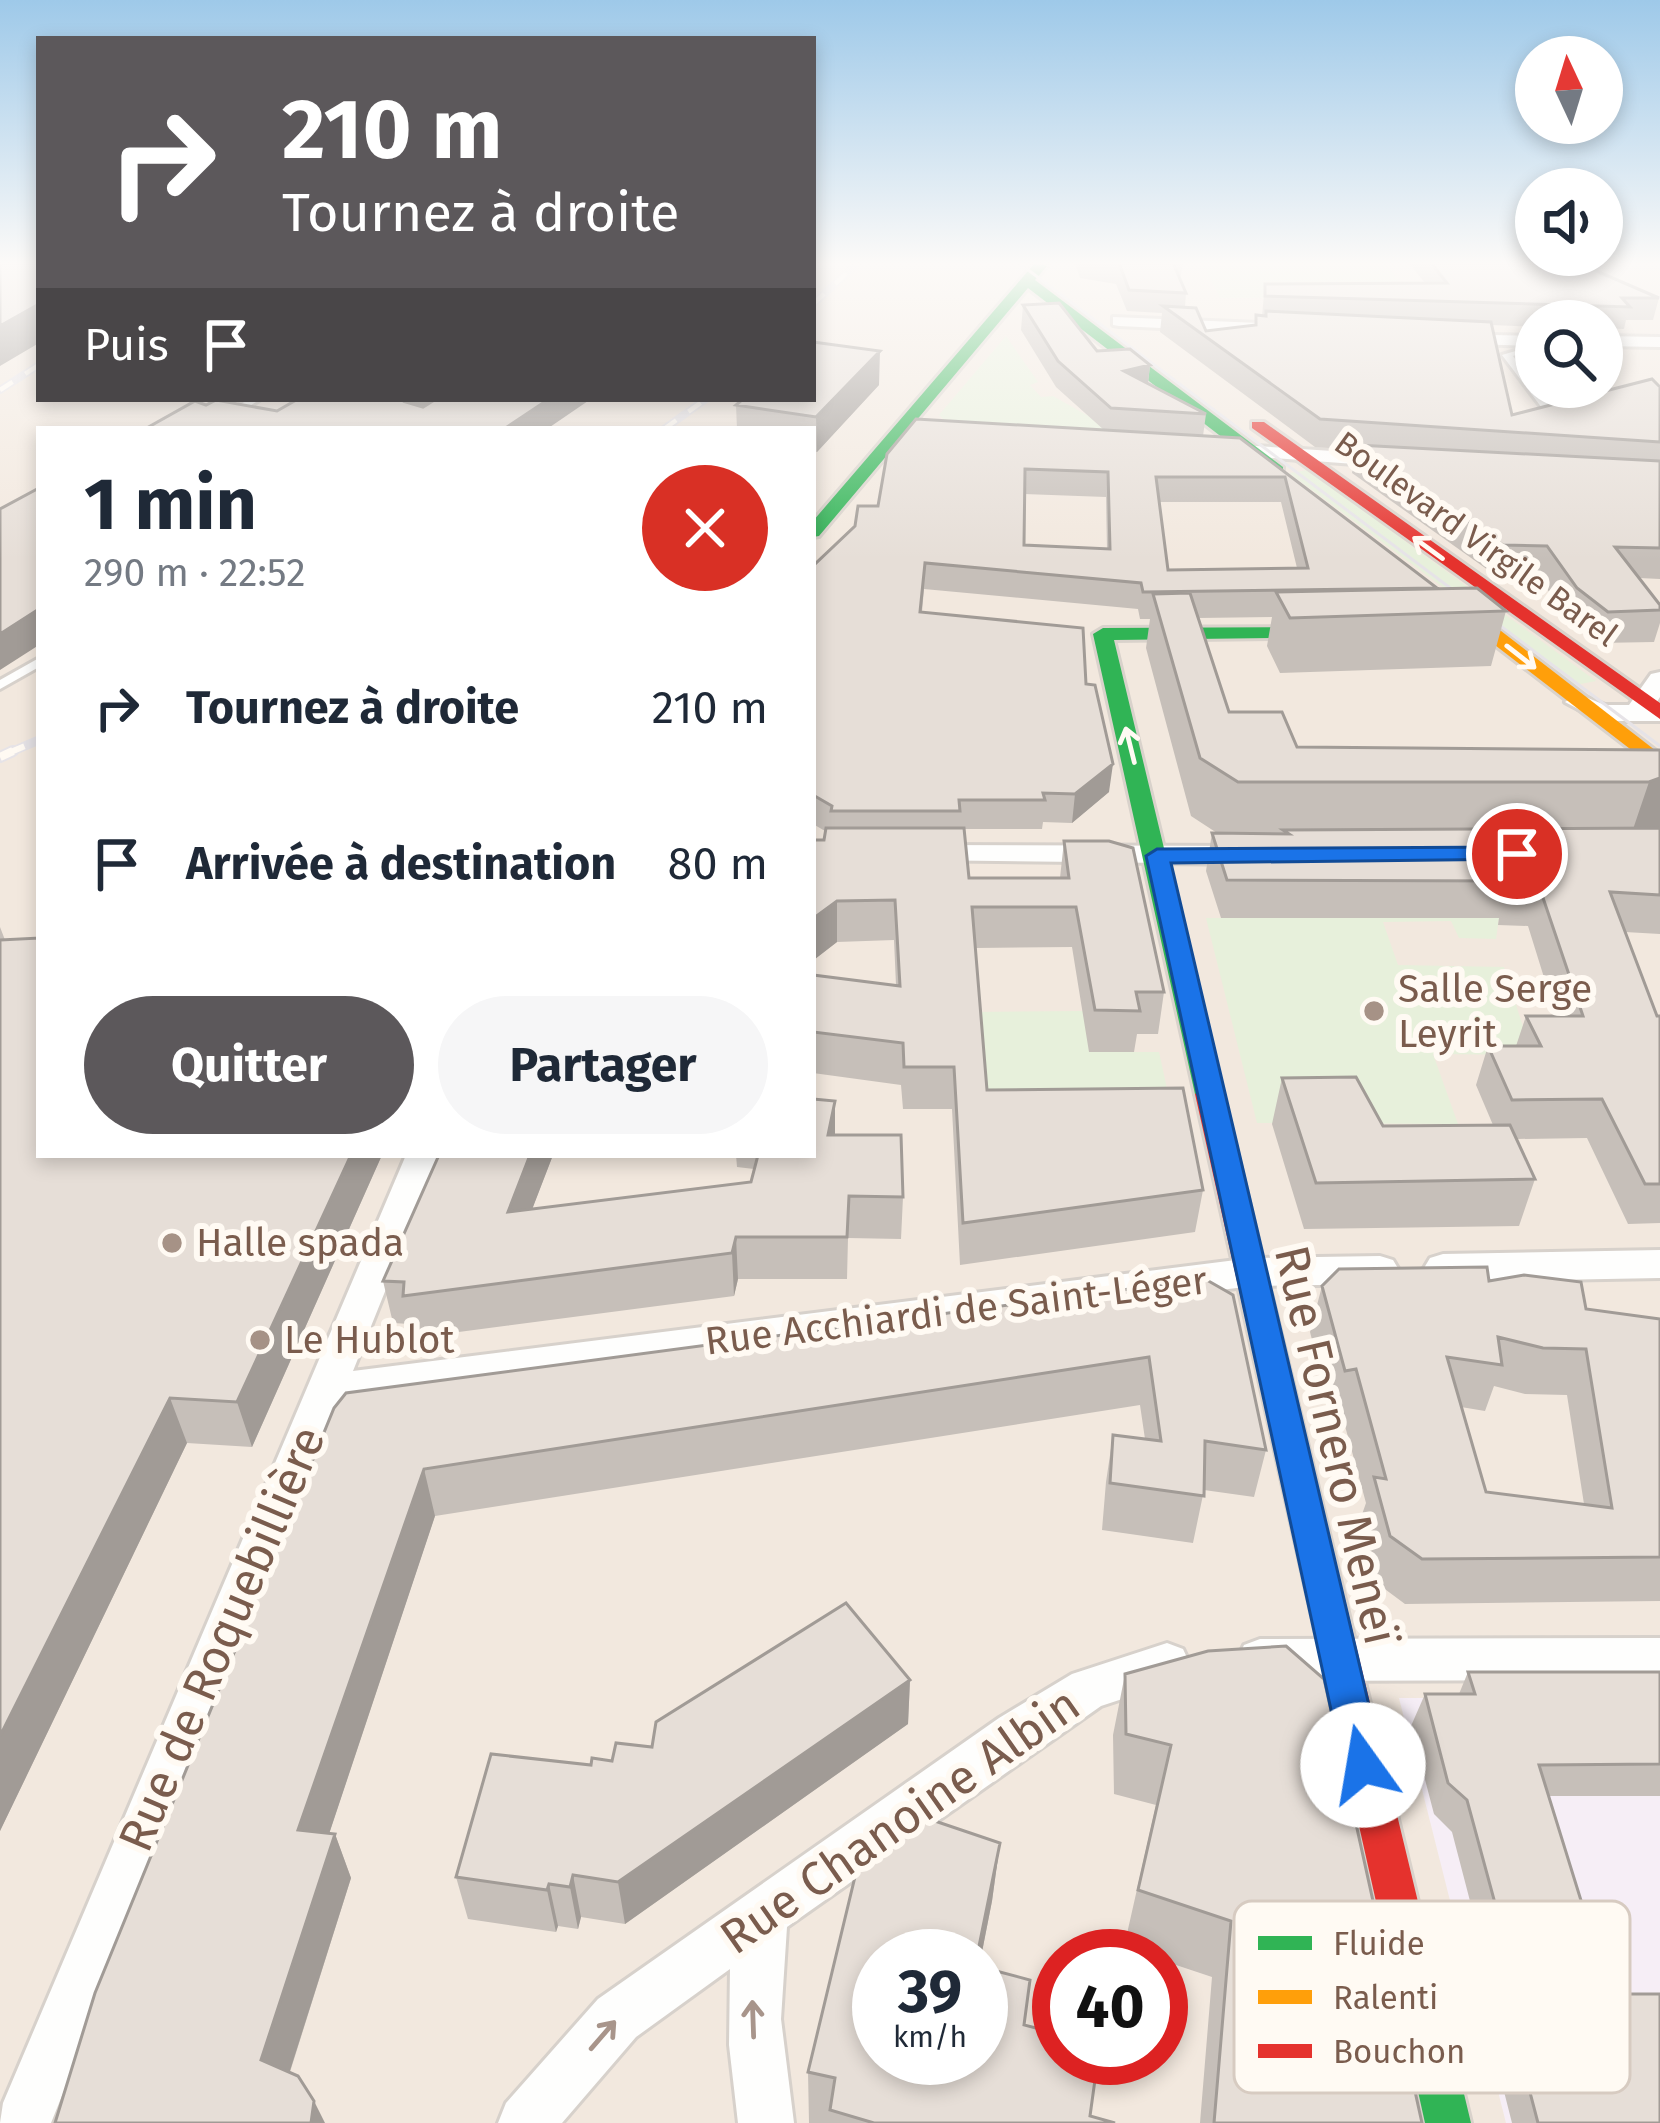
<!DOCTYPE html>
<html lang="fr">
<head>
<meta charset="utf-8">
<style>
	:root { --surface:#fff; --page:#f6f6f7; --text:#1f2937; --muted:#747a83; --accent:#5c585b }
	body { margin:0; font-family:"Fira Sans",sans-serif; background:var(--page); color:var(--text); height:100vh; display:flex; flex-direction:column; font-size:45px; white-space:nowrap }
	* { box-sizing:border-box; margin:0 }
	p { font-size:39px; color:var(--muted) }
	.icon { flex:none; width:66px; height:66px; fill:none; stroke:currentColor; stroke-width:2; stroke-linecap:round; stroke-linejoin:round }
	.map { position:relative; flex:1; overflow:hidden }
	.side { position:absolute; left:36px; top:426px; width:780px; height:732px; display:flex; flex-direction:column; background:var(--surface); border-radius:0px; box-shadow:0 6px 18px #0003 }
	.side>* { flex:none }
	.top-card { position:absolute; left:36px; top:36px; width:780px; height:366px; border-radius:0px; box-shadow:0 6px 18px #0003; background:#5c585b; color:#fff; overflow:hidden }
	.needle { width:78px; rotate:356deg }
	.buttons { position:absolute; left:1515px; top:36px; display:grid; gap:24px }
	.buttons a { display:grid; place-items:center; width:108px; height:108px; border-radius:50%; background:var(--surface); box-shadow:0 6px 18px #0003; font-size:60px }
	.speed { position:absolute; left:852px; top:1929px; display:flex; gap:24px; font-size:60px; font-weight:700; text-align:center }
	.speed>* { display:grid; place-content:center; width:156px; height:156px; border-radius:50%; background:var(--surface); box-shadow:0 6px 18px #0003; line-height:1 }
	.speed small { font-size:30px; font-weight:400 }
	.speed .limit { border:18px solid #d22; background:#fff; color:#111 }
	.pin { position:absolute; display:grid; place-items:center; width:102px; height:102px; color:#fff; margin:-51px; border:6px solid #fff; border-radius:50%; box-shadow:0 3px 12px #0007 }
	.me { position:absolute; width:132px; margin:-66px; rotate:347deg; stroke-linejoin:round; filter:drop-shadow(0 0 9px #0008) }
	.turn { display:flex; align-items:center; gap:42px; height:252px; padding:0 48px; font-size:54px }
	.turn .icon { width:156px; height:156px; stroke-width:2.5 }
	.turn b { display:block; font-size:84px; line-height:102px }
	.then { display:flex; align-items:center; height:114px; padding:0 48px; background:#0003; gap:24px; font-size:45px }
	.round { display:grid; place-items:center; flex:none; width:126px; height:126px; border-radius:63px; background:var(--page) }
	.head { display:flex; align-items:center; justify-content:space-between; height:204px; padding:0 48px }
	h1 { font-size:72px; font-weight:700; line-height:90px }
	.action { display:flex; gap:24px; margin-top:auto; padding:24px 48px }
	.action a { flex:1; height:138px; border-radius:72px; background:var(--accent); color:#fff; font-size:48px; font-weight:700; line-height:138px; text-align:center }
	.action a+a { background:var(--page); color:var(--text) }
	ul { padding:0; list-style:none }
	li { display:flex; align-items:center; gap:36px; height:156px; padding:0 48px }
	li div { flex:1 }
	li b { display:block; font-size:45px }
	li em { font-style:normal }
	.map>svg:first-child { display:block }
	.residential { fill:#f2e8de; fill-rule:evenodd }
	.education { fill:#f6eef6 }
	.green { fill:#e7f0db }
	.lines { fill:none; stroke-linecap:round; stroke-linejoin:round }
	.lane-casing { stroke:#d7d1cb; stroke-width:6 }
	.street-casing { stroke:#d7d1cb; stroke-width:6 }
	.fast-casing { stroke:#d9d2cb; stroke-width:6 }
	.slow-casing { stroke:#d9d2cb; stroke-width:6 }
	.jam-casing { stroke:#d9d2cb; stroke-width:6 }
	.lane { fill:#fefefd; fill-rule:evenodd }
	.street { fill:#fefefd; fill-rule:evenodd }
	.fast { fill:#30b455; fill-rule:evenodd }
	.slow { fill:#ff9f0a; fill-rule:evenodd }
	.jam { fill:#e5322d; fill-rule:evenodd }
	.tram { stroke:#e6e3e7; stroke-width:3 }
	.rail-far2-casing { stroke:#e6e3e7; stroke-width:8 }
	.rail-far1-casing { stroke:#e6e3e7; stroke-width:9 }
	.rail-casing { stroke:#e6e3e7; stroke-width:12 }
	.rail-far2 { stroke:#fffaf3; stroke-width:4.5; stroke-dasharray:15; stroke-linecap:butt }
	.rail-far1 { stroke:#fffaf3; stroke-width:6; stroke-dasharray:20; stroke-linecap:butt }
	.rail { stroke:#fffaf3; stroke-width:8; stroke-dasharray:24; stroke-linecap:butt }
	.wall { fill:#c6bfb9; fill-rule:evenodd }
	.shaded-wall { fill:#a19b96 }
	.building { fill:#e6ded7; stroke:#a19b96; stroke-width:3; fill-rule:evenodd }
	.oneway { stroke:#fffaf3 }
	.oneway2 { stroke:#a8958b }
	.route { fill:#1a73e8; stroke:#114b97; stroke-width:3 }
	.poi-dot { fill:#a69286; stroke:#fffaf3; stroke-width:4.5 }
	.labels { text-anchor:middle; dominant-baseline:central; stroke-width:12; stroke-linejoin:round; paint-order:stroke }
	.far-street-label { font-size:33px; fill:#7a5c4d; stroke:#fffaf3 }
	.poi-label { font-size:39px; fill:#7a5c4d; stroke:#fffaf3; text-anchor:start }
	.street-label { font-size:39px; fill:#7a5c4d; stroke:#fffaf3 }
	.near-street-label { font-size:48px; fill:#7a5c4d; stroke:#fffaf3 }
	.key { fill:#fffaf3; stroke:#d7cbc1; stroke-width:3 }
	.key-label { font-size:33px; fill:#7a5c4d }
</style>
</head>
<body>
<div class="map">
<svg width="1660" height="2123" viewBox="0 0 1660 2123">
	<rect width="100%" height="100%" fill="#f9f5f0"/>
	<path class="residential" d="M0,263H39V399H813V263H1660V2123H0ZM1536,321H1602V387H1536ZM39,429H813V1155H39ZM879,1956H981V2058H879ZM1059,1956H1161V2058H1059Z"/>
	<path class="education" d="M1399,1698H1660V2123H1506Z"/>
	<path class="green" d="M1202,263H1385L1411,297L1220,298Z
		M1006,336L1038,382L1030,385L1041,397L1053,396L1120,434L947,423L939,415Z
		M1308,470L1596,681L1575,685L1289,473Z
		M1206,918H1499L1496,939L1459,938L1451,921L1383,922L1398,965L1504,967L1532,1055L1433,1054L1458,1124L1257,1123Z
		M1083,1011L1090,1052H1159L1176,1130L987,1131L974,1012Z"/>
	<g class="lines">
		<defs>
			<path id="lane" d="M1515,339H1521L1530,351L1513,356L1548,404V408H1542L1502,355L1519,350Z
				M1569,387H1579L1594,404V408H1588Z
				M249,399H261L230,418L222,416Z
				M39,658V667L0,689V680Z"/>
			<path id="street" d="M1113,317L1285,324L1294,329L1285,334L1119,326L1113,325Z
				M1450,334L1536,336V346L1444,343V335Z
				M1602,336L1660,337V347L1602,346Z
				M1225,444L1395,455L1405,461L1395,467L1218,454L1215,450Z
				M1660,672V697L1655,705H1660V721H1601L1565,702L1578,694L1605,705H1629L1651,674Z
				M923,845L1249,846L1263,855L1249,864L913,860L909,854Z
				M406,1155H440L353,1371L1252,1258L1380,1256L1393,1260L1399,1270L1393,1280L1380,1284L1252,1286L341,1403L51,2123H0L3,2103Z
				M1660,1250V1278L1443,1282L1430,1278L1424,1268L1430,1258L1443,1254Z
				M1660,1638V1680L1260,1681L1244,1675L1237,1660L1244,1645L1260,1639Z
				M1167,1643L1183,1649L1190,1664L1183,1679L1101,1706L787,1927L781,2019L794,2123H738L729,2045L730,1969L636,2037L562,2123H498L506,2103L598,1999L999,1718L1072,1674Z"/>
			<path id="fast" d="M1035,263L1047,266L1035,280L1283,467V475H1271L1028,288L819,536L813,537V521Z
				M1331,627L1338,629V637L1114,640L1223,1094L1209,1103L1195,1094L1093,634L1103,628Z
				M1398,1885L1413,1891L1419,1906L1471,2123H1425L1377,1906L1383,1891Z"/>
			<path id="slow" d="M1443,597H1457L1660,754V772L1443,605Z"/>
			<path id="jam" d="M1252,422H1264L1660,703V719L1252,428Z
				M1209,1085L1223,1094L1419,1906L1413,1921L1398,1927L1383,1921L1377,1906L1195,1094Z"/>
		</defs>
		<use href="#lane" class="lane-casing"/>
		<use href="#street" class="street-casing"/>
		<use href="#fast" class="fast-casing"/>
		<use href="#slow" class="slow-casing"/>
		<use href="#jam" class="jam-casing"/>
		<use href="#lane" class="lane"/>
		<use href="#street" class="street"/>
		<use href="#fast" class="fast"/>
		<use href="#slow" class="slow"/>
		<use href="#jam" class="jam"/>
		<path class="tram" d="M1019,263L1660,746"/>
		<defs>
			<path id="rail-far2" d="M813,304L858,263
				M0,390L39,365
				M664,429L706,399"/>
			<path id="rail-far1" d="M6,754L39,740"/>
			<path id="rail" d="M0,757L13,751"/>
		</defs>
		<use href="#rail-far2" class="rail-far2-casing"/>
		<use href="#rail-far1" class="rail-far1-casing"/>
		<use href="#rail" class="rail-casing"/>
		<use href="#rail-far2" class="rail-far2"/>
		<use href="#rail-far1" class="rail-far1"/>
		<use href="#rail" class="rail"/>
	</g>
	<path class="wall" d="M1075,263H1183L1180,280L1186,293L1185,307L1206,331L1255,325L1256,315L1262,316L1265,284L1425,283L1409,263H1578L1659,298L1653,320H1626L1624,329L1602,328V321H1536V327L1492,325L1512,415L1660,387V579L1639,578L1660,605V623L1654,642L1598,643L1568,619L1538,576L1495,575L1352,473L1356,450L1315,447L1160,332L1162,313L1127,311L1116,284L1080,278Z
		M1023,305L1097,351L1150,365L1148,384L1206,414L1203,436L1240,438L1437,588L1506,611L1491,666L1280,673L1267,646L1272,617L1198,618L1229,712L1297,747L1660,750V934L1625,932L1657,1016H1660V1223L1628,1224L1587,1138L1517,1139L1535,1179L1519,1226L1304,1229L1272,1124L1282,1078L1383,1126L1493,1125L1476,1085L1488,1046H1516L1526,1016H1556L1528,926L1498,925L1499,918H1221L1206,871L1212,833H1217L1191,816L1146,648L1150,619H1140L1138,609L924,589L922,612L1086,684L1109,792L1072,823L1043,822L1042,829H964L969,878H1060L1064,841L1164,992L1158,1034H1137L1134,1052H1089L1072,947L975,948L987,1090L1203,1190L1195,1232L960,1265L952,1109H903L901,1085L813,1073V975L896,985L894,940L837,942L815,959L813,964V840H824L825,831L813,824V566L878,506L1104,430L1056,387L1021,330ZM1024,494L1106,497L1107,549L1024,545ZM1159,502H1281L1297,568L1168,570Z
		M879,385L817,452H813V429H737L736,405Z
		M0,927L5,940L39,1155H382L252,1447L187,1443L0,1831Z
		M835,1101V1135L903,1197L901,1239L848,1238L847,1279H738L734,1296L413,1338L410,1324L393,1323L383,1281L439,1155H553L532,1209L751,1182L754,1169L737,1167L736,1155H813Z
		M1205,1279L1266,1450L1254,1497L1204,1490L1193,1543L1102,1530L1106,1482L1113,1435L1145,1439L1140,1405L435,1516L329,1834H335L351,1878L290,2072L55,2123L334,1408Z
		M1489,1281L1586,1309L1660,1319V1601L1405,1604L1374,1581L1359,1523L1366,1503L1342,1415L1332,1417L1310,1332L1322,1286ZM1494,1386L1525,1394L1567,1395L1584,1504L1486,1492L1461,1407L1485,1411Z
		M1468,1672H1660V1796H1549L1610,1994L1660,2123H1512L1496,2060L1506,2039L1452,1832L1434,1814L1411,1726L1425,1694H1459Z
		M1125,1674L1422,2123H1200L1212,1977L1161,1960V1956H1150L1124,1947L1156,1805L1114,1794L1113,1735Z
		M910,1680L908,1724L625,1924L581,1917L578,1929L558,1926L556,1932L468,1919L456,1877L612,1761L652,1747Z
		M923,1817L1000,1843L992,1901L981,1957L879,1956V2058H981V1967L1030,1980L1024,2025L1059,2034V2058H1098L1090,2116L1115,2123H809L808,2072L860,1856Z"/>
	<path class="shaded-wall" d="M39,304V343L0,366V326Z
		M880,351L879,385L817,452L816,417Z
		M1150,365L1147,391L1124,371Z
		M411,399H436L411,428L406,402Z
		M549,399H588V401L547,429H504Z
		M39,609V645L0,670V634Z
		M1113,764L1109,792L1072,823L1075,794Z
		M1660,778V828L1629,841L1649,782Z
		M837,901V942L815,959L813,964L814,918Z
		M835,1101V1143L828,1135Z
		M351,1155H382L252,1447L237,1402Z
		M530,1155H553L515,1254L508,1212Z
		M736,1237L738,1279L734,1296L732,1253Z
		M170,1398L187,1443L0,1831V1736Z
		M424,1469L435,1516L316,1873L298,1830Z
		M910,1680L908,1724L625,1924L618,1882Z
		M335,1834L351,1878L281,2099L261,2060Z
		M1000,1843L992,1901L981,1957L977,1956Z
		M573,1875L581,1917L578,1929L570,1887Z
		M549,1884L558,1926L556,1932L547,1890Z
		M314,2101L325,2123H311Z"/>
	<path class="building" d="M0,263H39V304L0,326Z
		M1119,263H1173L1186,293L1129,290Z
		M1431,263H1578L1659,298H1622L1630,307L1265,296V284L1447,283Z
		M1059,303L1097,351L1130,349L1150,365L1124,371L1206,414L1111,408L1058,361L1023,305Z
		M1163,306L1196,308L1206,331L1256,325V315L1266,316V311L1491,322L1512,415L1652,379L1660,387V442L1320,419Z
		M813,342L880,351L816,417L736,405L743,399H813Z
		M298,399H411L406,402L423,407L436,399H549L504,429H145L195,401L206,405L216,400L277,411Z
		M916,419L1240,438L1437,588L1143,592L1141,583L925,563L920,612L1083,628L1086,684L1095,685L1113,764L1075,794L1043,793L1045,800H959L960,811H831L832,806L813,795V566L855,526L858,506H878L887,454ZM1025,469L1108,472L1110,549L1024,545ZM1156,477H1285L1308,568L1168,570Z
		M1357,445L1660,461V548L1615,547L1660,605V610L1608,612L1577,588L1547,546L1503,545Z
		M39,488V609L0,634V509Z
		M1477,588L1506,611L1290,618L1276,592Z
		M1190,593L1229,712H1282L1297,747L1660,750V778L1649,782H1238L1200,758L1153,594Z
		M826,828H964L969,878H1069L1064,841H1109L1133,848L1164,992H1136L1140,1011L1095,1010L1076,907H972L987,1090L1183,1088L1203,1190L963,1223L954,1067H904L903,1043L813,1032V975L900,986L895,900L837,901L814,918L813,922V840H824Z
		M1660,828V895L1610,892L1657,1016H1660V1184H1645L1602,1099L1512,1100L1488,1046H1541L1526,1016H1583L1540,889L1510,887V881L1227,880L1212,833L1289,834L1283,830Z
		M39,938V1155H351L237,1402L170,1398L0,1736V940Z
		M1356,1077L1383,1126L1510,1125L1535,1179L1316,1183L1282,1078Z
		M813,1099L835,1101L828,1135H901L903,1197L849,1196L847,1237H736L732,1253L403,1296L404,1282L383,1281L439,1155H530L508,1212L751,1182L758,1155H813Z
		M1487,1267L1489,1281L1524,1275L1581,1282L1586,1309L1660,1319V1557L1422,1559L1390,1536L1374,1477L1386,1479L1356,1369L1345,1371L1322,1286L1339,1269ZM1498,1337L1543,1348L1586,1349L1612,1508L1486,1492L1447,1357L1502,1365Z
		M1205,1279L1233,1295L1266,1450L1205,1441L1204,1496L1110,1483L1113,1435L1161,1441L1149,1357L424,1469L298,1830L335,1834L261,2060L298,2076L314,2101L311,2123H55L95,1993L334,1408L346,1393Z
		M846,1603L910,1680L618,1882L573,1875L570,1887L549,1884L547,1890L456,1877L491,1754L591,1765L592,1758L612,1761L616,1743L652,1747L656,1722Z
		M1286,1646L1324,1679L1422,2123H1214L1231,1921L1138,1890L1171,1745L1126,1734L1125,1674L1208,1651Z
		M1468,1672H1660V1764L1539,1765L1610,1994H1660V2123H1538L1514,2031L1524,2010L1467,1800L1448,1783L1425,1694H1475Z
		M923,1817L1000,1843L977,1956H879V2058H981V1967L1030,1980L1024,2025L1059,2034V2058H1098L1090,2116L1115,2123H874L830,2110L835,2078L808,2072L860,1856Z"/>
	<defs><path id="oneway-shaft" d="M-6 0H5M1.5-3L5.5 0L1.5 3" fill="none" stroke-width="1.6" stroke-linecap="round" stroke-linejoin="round" transform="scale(3)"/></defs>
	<g class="oneway">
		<use href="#oneway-shaft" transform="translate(1428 548) rotate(-144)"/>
		<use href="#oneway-shaft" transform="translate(1521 657) rotate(38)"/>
		<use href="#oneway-shaft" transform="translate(1130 745) rotate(-104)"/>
	</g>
	<g class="oneway2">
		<use href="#oneway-shaft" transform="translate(753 2019) rotate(-92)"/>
		<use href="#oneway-shaft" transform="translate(603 2035) rotate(-49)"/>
	</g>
	<linearGradient id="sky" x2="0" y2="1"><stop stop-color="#9ec9e9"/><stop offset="0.47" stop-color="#fcfaf8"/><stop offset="1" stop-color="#fcfaf8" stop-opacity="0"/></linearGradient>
	<rect width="1660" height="560" fill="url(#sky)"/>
	<path class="route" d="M1517,847L1529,854L1525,859L1171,863L1383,1765L1377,1778L1363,1784L1349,1778L1343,1765L1146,856L1157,849Z"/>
	<g class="poi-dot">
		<circle cx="1374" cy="1011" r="12"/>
		<circle cx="172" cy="1243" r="12"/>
		<circle cx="260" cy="1340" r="12"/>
	</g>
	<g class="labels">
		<g class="far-street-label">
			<text transform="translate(1476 539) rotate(36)">Boulevard Virgile Barel</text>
		</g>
		<g class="poi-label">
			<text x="1398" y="989">Salle Serge<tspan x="1398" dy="45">Leyrit</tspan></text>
			<text x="196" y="1243">Halle spada</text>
			<text x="284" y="1340">Le Hublot</text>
		</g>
		<g class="street-label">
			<text transform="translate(956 1311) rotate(-7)">Rue Acchiardi de Saint-Léger</text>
		</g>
		<g class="near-street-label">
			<text transform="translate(1336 1445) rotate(77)">Rue Fornero Meneï</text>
			<text transform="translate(222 1639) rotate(-67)">Rue de Roquebillière</text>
			<text transform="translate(900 1821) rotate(-35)">Rue Chanoine Albin</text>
		</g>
	</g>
	<rect x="1234" y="1901" width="396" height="192" rx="18" class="key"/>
	<rect x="1258" y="1936" width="54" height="14" fill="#30b455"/>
	<rect x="1258" y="1990" width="54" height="14" fill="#ff9f0a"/>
	<rect x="1258" y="2044" width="54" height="14" fill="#e5322d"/>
	<g class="key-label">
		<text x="1333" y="1955">Fluide</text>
		<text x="1333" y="2009">Ralenti</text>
		<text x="1333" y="2063">Bouchon</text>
	</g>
</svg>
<div class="buttons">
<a><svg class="needle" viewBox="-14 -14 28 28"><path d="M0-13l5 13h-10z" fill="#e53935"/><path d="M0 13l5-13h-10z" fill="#747a83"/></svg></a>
<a><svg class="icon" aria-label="sound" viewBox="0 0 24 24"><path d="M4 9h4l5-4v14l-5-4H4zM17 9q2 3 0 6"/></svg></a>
<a><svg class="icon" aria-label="search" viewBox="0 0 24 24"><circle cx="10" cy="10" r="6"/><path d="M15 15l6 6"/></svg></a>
</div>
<div class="speed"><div>39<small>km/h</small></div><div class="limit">40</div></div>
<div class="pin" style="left:1517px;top:854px;background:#d93025"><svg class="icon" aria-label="arrive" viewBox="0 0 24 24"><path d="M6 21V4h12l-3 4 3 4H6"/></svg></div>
<svg class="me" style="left:1363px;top:1765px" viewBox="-20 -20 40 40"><circle r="19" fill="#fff"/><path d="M0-13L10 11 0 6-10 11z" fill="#1a73e8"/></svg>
<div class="top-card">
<div class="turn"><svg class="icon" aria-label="right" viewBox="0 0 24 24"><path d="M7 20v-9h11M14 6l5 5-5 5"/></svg><div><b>210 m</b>Tournez à droite</div></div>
<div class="then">Puis<svg class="icon" aria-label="arrive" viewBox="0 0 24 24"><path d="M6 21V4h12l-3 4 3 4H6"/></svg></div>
</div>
<section class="side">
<div class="head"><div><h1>1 min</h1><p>290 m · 22:52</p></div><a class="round" style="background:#d93025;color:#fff"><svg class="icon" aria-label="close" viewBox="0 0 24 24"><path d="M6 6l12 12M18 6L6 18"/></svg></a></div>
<ul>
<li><svg class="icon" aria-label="right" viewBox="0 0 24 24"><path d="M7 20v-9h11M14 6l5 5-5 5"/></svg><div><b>Tournez à droite</b></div><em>210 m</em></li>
<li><svg class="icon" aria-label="arrive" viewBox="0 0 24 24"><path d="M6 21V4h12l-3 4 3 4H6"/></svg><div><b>Arrivée à destination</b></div><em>80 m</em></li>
</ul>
<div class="action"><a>Quitter</a><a>Partager</a></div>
</section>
</div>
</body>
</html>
